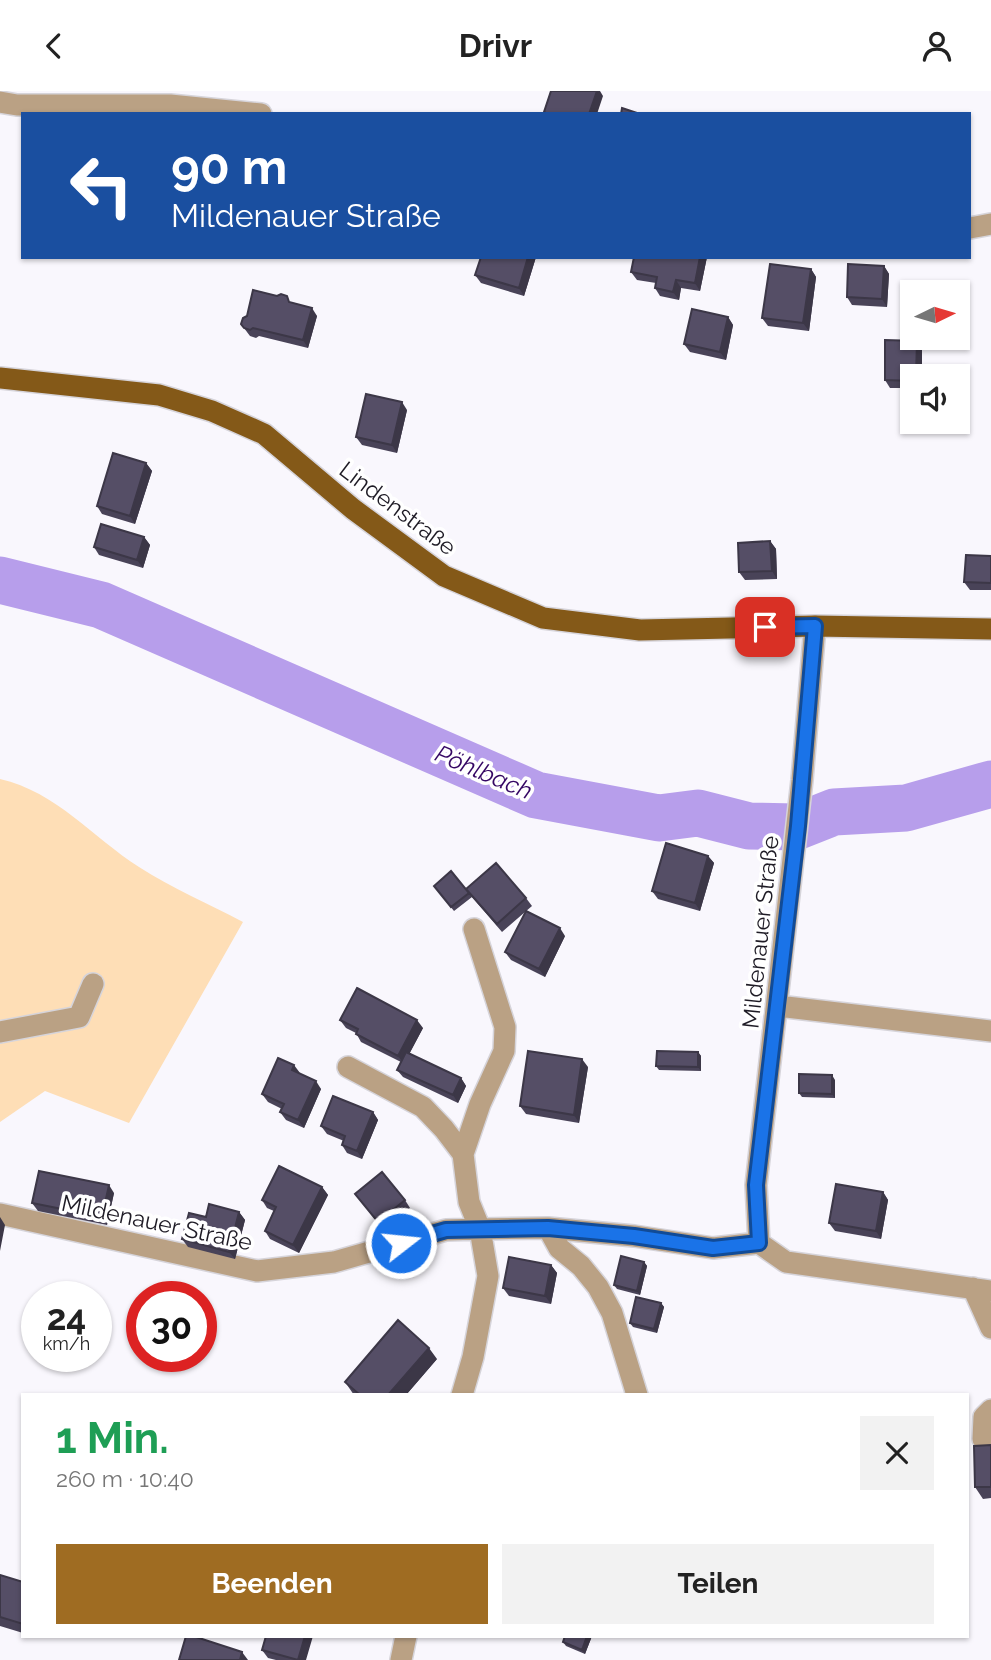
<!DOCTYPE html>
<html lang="de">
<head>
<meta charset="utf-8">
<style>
	:root { --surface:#fff; --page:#f2f2f2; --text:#222; --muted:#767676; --accent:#9f6c22 }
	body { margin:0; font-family:Raleway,sans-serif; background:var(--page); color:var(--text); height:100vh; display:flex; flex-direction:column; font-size:26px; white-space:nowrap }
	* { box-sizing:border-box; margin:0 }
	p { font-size:23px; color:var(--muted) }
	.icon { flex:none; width:38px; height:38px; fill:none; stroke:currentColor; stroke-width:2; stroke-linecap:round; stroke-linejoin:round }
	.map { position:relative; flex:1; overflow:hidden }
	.side { position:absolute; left:21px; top:1302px; width:948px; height:245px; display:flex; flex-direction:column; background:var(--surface); border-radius:0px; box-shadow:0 2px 5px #0004 }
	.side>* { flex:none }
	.top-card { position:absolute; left:21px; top:21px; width:950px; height:147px; border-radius:0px; box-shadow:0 2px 5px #0004; background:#1a4fa0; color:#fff; overflow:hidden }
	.needle { width:46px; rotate:85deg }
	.controls { position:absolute; left:900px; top:189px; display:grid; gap:14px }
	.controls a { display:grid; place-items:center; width:70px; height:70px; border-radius:0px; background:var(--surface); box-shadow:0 2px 5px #0004; font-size:35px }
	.speed { position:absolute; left:21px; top:1190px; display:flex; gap:14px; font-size:35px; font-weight:700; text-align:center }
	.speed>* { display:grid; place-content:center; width:91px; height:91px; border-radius:50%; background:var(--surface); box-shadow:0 2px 5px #0004; line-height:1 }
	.speed small { font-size:18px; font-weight:400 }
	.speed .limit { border:10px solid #d22; background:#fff; color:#111 }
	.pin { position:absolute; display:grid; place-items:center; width:60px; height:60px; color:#fff; margin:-30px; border-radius:14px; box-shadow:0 4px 10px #0006 }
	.me { position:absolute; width:77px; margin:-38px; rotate:74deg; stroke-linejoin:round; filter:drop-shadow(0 0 5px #0008) }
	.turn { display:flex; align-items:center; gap:24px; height:147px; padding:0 35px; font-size:32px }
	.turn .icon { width:91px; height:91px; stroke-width:2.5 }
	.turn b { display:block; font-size:49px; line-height:60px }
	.round { display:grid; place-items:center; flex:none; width:74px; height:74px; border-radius:0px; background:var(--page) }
	.overview { display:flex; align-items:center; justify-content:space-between; height:119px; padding:0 35px }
	h1 { font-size:42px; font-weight:700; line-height:52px; color:#1e9e55 }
	.cta { display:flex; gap:14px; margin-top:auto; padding:14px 35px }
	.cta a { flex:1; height:80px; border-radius:0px; background:var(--accent); color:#fff; font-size:28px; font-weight:700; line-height:80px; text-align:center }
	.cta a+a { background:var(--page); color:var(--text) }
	header { display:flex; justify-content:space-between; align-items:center; height:91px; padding:0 35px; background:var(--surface); font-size:32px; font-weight:700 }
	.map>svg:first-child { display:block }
	.green { fill:#fedeb6 }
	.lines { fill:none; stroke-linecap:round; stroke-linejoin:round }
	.river { stroke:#b79eeb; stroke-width:47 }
	.minor-casing { stroke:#d6d4da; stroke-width:24 }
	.major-casing { stroke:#d6d4da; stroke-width:24 }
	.minor { stroke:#baa184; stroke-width:21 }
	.major { stroke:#845918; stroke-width:21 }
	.wall { fill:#494358 }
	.shaded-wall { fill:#3c3747 }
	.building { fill:#554e66; stroke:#3c3747; stroke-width:2 }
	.route-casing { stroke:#114b97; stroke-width:18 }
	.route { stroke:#1a73e8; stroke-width:12 }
	.labels { text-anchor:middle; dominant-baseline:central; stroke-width:7; stroke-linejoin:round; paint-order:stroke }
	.street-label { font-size:23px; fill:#1e1b25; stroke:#fff }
	.water-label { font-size:24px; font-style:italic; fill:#350764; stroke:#fff }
</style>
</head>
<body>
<header><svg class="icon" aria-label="back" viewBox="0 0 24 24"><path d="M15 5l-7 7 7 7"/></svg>Drivr<svg class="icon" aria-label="person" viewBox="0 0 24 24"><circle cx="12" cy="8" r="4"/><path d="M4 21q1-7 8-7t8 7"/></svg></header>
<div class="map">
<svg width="991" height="1569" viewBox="0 0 991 1569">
	<rect width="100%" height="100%" fill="#f9f7fd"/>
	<path class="green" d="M0,688C57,701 92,746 139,776C172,797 209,813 243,831L129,1032L45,1000L0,1031Z"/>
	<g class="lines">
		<path class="river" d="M0,489L101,514L536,704L659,727L698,722L749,735L796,736L834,721L906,717L991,693"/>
		<defs>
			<path id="minor" d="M0,11L17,14H170L261,23
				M970,137L991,133
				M778,915L991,940
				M0,941L79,926L93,893
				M348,976L423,1016L444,1038L463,1063
				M0,1123L257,1180L334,1171L446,1139L480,1138L548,1137L634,1145L713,1157L759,1152L786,1171L991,1200
				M548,1137L559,1157L581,1175L598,1196L612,1222L637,1304
				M759,1152L756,1094L802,689L815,535
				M973,1197L991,1237
				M462,1304L473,1266L488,1185L480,1138L469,1111L463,1063L480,1013L504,960L505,936L474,838
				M983,1348L984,1326L991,1319
				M401,1569L406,1545"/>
			<path id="major" d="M0,287L159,304L212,320L264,343L353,418L444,485L543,527L640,539L815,535L991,538"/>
		</defs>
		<use href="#minor" class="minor-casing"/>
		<use href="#major" class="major-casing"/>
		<use href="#minor" class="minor"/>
		<use href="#major" class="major"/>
	</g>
	<path class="wall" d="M536,166L524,205L481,192L475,184Z
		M634,166H707L700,200L681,197L679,209L660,205L655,197L656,192L637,189L631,181Z
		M884,175L889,183L887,216L852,214L847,206Z
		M811,178L816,186L809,240L768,235L762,227Z
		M292,212L317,225L308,257L259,245L256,247L250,245L241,233Z
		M728,226L733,234L726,269L690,261L684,253Z
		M922,257V285H912V297H890L885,289Z
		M407,319L397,362L362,354L356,346Z
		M146,372L152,380L135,433L102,423L97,415Z
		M144,446L150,454L143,477L99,464L94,456Z
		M770,450L776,458L777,488L745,489L739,481Z
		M991,465V499H970L964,491Z
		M708,765L714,772L700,820L658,808L652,800Z
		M434,795L469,802L526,807L532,815L502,841L472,806L454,820Z
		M565,845L545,886L511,869L505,861Z
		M340,929L423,937L409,963L461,987L466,995L458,1012L403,986L397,979L401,971L361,951L356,942L346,937Z
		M698,961L701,965V980L659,979L656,975Z
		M588,976L579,1032L526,1023L520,1015Z
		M300,983L321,998L304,1037L286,1029L280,1021L282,1018L268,1011L262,1003Z
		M835,989V1007L802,1006L799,1002Z
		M373,1021L378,1029L362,1068L347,1062L342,1054L344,1050L327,1043L321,1035Z
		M322,1096L328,1104L299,1162L270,1148L265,1140L274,1120L267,1117L262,1109Z
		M883,1101L888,1109L881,1148L835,1140L829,1132Z
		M114,1102L107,1134L38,1120L32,1112Z
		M355,1103L405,1109L410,1117L384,1139Z
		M239,1121L245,1129L235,1168L188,1156L182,1148L206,1126Z
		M644,1171L647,1175L640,1204L617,1198L614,1194Z
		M551,1174L557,1182L551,1213L509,1205L503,1197Z
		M661,1212L664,1216L657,1242L633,1236L630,1232Z
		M437,1268L406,1304H354L345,1291Z
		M991,1354V1407L983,1408L975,1396Z
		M0,1484L23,1491V1542L0,1535Z
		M592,1545L585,1563L566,1555L563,1551Z
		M262,1559L306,1569H276L268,1567Z"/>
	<path class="shaded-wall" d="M597,0H600L603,5L597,23H589Z
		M528,166H536L524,205L519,197Z
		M700,166H707L700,200L695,192Z
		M884,175L889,183L887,216L882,208Z
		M811,178L816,186L809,240L803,232Z
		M676,189L681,197L679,209L673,201Z
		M312,217L317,225L308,257L303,249Z
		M728,226L733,234L726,269L720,261Z
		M917,250L922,257V285H916Z
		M402,311L407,319L397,362L392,354Z
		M146,372L152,380L135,433L130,425Z
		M144,446L150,454L143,477L137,469Z
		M770,450L776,458L777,488L772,480Z
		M708,765L714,772L700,820L695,812Z
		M560,837L565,845L545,886L539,878Z
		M417,929L423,937L404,973L398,965Z
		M698,961L701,965V980L698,976Z
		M582,968L588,976L579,1032L574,1024Z
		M294,974L300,982L292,979Z
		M832,984L835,989V1007L832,1003Z
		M461,987L466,995L458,1012L453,1004Z
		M316,990L321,998L304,1037L298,1029Z
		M373,1021L378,1029L362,1068L357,1060Z
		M109,1094L114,1102L107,1134L102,1126Z
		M322,1096L328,1104L299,1162L293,1154Z
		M883,1101L888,1109L881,1148L876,1140Z
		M239,1121L245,1129L235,1168L229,1161Z
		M0,1126L5,1134L0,1160Z
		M644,1171L647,1175L640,1204L637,1200Z
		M551,1174L557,1182L551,1213L545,1205Z
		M661,1212L664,1216L657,1242L654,1238Z
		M429,1257L437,1268L406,1304H388Z
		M305,1545H313L306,1569H298Z
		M587,1545H592L585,1563L582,1559Z
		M242,1561L248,1569H240Z"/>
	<path class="building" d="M551,0H597L589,23H548L544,21Z
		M622,17L640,23H621Z
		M481,166H528L519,197L475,184Z
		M634,166H700L695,192L676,189L673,201L655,197L657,186L631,181Z
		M770,173L811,178L803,232L762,227Z
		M848,173L884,175L882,208L847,206Z
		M253,199L277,205L281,203L287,205L289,211L312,217L303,249L253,237L250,239L244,237L241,233L243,227L247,225Z
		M692,218L728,226L720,261L684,253Z
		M885,249L917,250L916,285H912V290L885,289Z
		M366,303L402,311L392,354L356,346Z
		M113,362L146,372L130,425L97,415Z
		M101,433L144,446L137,469L94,456Z
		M770,450L772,480L739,481L738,452Z
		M966,464L991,465V492L964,491Z
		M666,752L708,765L695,812L652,800Z
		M496,772L526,807L497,833L466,798Z
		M451,780L469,802L451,816L434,795Z
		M526,820L560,837L539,878L505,861Z
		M357,897L417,929L398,965L356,943L358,938L340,929Z
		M528,960L582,968L574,1024L520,1015Z
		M657,960L698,961V976L656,975Z
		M406,961L461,987L453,1004L397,979Z
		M278,967L294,974L292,979L316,990L298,1029L280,1021L284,1013L262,1003Z
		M799,983L832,984V1003L799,1002Z
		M333,1005L373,1021L357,1060L342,1054L345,1045L321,1035Z
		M279,1075L322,1096L293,1154L265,1140L276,1116L262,1109Z
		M39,1080L109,1094L102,1126L32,1112Z
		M382,1081L405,1109L378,1131L355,1103Z
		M836,1093L883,1101L876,1140L829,1132Z
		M209,1113L239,1121L229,1161L182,1148L189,1122L206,1126Z
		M621,1165L644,1171L637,1200L614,1194Z
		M509,1166L551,1174L545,1205L503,1197Z
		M636,1206L661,1212L654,1238L630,1232Z
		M398,1229L429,1257L388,1304H360L345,1291Z
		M991,1354V1396H975L974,1355Z
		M0,1484L23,1491V1533L0,1526Z
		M186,1545H193L242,1561L240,1569H179Z
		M266,1545H305L298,1569L262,1559Z
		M565,1545H587L582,1559L563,1551Z"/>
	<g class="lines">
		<defs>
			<path id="route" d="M401,1152L446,1139L548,1137L634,1145L713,1157L759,1152L756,1094L798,735L815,535L765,536"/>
		</defs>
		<use href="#route" class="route-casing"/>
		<use href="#route" class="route"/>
	</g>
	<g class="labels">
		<g class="street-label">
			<text transform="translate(398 417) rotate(37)">Lindenstraße</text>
			<text transform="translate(760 841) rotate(-84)">Mildenauer Straße</text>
			<text transform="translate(157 1131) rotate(12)">Mildenauer Straße</text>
		</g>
		<g class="water-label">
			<text transform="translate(484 681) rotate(23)">Pöhlbach</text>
		</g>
	</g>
</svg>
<div class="controls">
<a><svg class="needle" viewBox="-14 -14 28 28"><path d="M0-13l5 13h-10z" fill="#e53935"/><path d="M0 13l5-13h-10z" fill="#767676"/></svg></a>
<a><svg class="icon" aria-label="sound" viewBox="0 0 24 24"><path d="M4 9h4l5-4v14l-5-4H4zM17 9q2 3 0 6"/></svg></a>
</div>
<div class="speed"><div>24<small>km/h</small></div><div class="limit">30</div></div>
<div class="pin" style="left:765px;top:536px;background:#d93025"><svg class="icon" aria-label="arrive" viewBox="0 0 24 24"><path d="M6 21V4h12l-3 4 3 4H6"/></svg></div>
<svg class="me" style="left:401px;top:1152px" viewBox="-20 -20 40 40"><circle r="17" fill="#1a73e8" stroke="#fff" stroke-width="3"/><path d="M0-11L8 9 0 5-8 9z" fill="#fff"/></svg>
<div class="top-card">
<div class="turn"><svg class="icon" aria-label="left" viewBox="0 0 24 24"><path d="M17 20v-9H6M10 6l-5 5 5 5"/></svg><div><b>90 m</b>Mildenauer Straße</div></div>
</div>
<section class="side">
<div class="overview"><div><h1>1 Min.</h1><p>260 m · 10:40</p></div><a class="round"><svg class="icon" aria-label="close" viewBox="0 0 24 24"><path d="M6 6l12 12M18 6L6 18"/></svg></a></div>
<div class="cta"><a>Beenden</a><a>Teilen</a></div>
</section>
</div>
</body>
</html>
